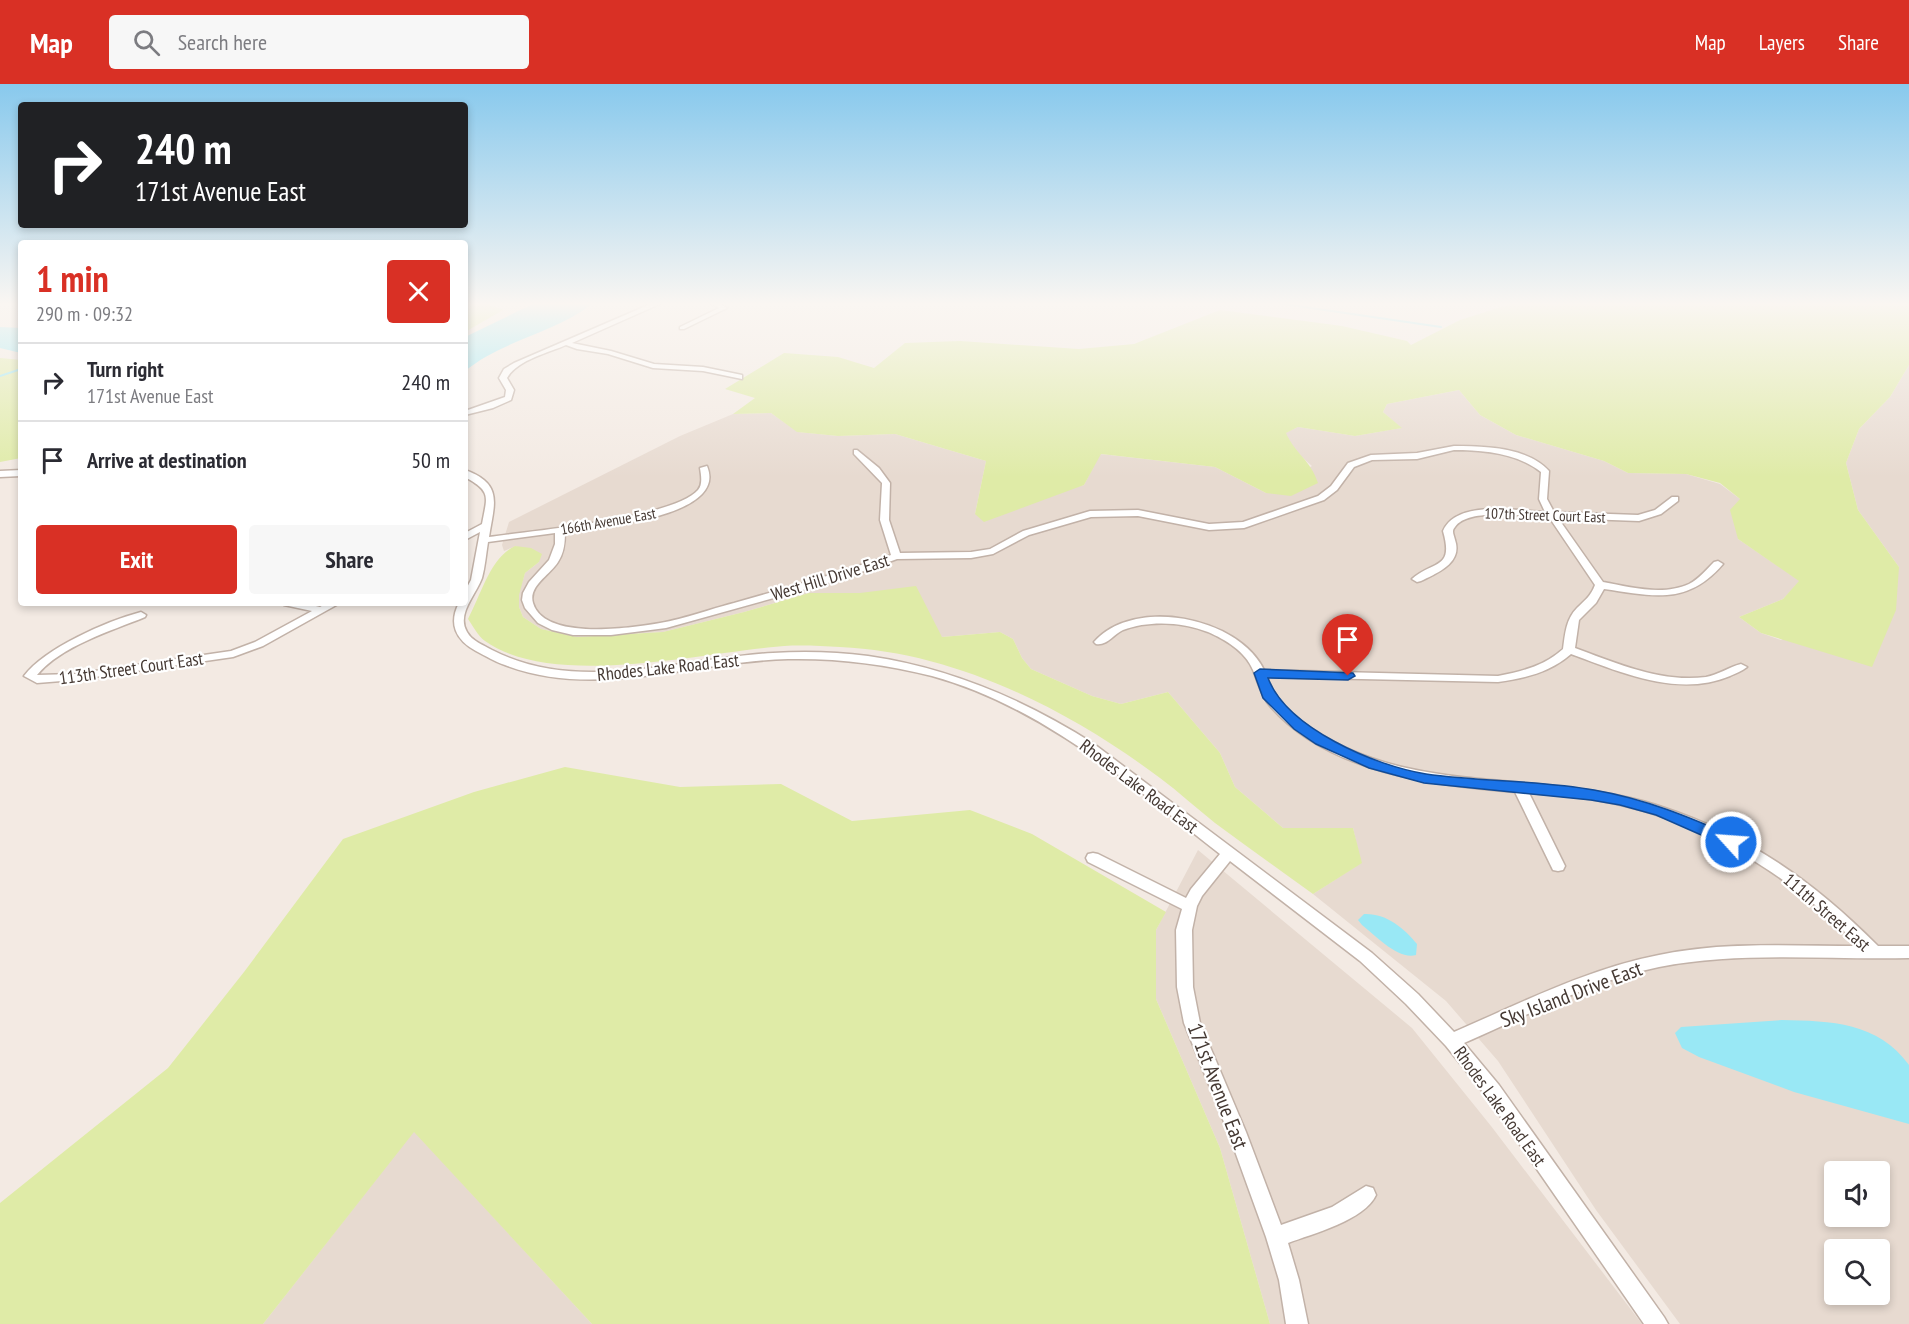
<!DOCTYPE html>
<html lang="en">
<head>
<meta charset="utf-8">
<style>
	:root { --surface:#fff; --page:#f7f7f7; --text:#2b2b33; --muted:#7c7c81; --line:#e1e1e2; --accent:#d93025 }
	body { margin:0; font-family:"PT Sans Narrow",sans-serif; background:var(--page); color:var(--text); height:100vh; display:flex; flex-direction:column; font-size:22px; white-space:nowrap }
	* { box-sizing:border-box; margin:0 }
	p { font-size:20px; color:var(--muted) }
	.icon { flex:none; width:33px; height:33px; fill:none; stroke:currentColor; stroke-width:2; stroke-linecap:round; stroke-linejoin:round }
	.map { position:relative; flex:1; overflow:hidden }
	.details { position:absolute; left:18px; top:156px; width:450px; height:366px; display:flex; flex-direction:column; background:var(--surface); border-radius:6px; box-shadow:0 3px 9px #0003 }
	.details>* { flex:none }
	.top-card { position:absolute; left:18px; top:18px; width:450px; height:126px; border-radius:6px; box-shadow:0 3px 9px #0003; background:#202124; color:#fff; overflow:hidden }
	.controls { position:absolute; left:1824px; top:1077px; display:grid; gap:12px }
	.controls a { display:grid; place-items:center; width:66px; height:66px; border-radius:6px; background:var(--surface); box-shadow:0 3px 9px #0003; font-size:30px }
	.pin { position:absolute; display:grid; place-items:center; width:51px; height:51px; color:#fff; margin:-62px -26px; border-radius:50% 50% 50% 0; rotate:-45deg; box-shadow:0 0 6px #0007 }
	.pin .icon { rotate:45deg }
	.me { position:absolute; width:66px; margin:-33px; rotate:296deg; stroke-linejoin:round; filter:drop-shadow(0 0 4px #0008) }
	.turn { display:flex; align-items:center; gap:21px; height:126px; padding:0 18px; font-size:27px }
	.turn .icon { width:78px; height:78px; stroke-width:2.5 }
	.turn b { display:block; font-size:42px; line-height:51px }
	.round { display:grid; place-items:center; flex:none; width:63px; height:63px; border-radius:6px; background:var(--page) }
	.overview { display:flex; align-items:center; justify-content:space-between; height:102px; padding:0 18px }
	h1 { font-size:36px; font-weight:800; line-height:45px; color:var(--accent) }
	.action { display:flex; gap:12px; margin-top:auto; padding:12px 18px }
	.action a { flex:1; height:69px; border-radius:6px; background:var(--accent); color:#fff; font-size:24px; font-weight:800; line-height:69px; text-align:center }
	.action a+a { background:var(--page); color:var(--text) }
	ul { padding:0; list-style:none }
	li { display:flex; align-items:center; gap:18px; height:78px; padding:0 18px; border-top:2px solid var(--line) }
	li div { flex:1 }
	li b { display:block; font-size:22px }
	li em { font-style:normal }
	header { display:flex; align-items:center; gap:36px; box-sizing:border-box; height:84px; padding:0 30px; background:var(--accent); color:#fff }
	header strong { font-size:28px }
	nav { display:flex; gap:33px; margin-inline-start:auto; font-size:21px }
	.search { width:420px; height:54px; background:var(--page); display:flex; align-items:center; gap:15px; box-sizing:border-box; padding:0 21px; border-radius:6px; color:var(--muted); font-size:22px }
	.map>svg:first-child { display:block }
	.residential { fill:#e7dad0; fill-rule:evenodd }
	.green { fill:#dfeba7 }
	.water { fill:#99e8f5 }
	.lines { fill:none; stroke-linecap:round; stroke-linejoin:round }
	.stream { stroke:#99e8f5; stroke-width:2 }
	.minor-casing { stroke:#c2b2a8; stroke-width:3 }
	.minor { fill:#fff; fill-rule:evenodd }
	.route { fill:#1a73e8; stroke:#114b97; stroke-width:1.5 }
	.labels { text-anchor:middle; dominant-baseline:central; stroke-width:4.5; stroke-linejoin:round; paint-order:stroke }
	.far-street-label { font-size:15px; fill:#453933; stroke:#fff }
	.street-label { font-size:18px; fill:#453933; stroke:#fff }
	.near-street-label { font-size:21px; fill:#453933; stroke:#fff }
</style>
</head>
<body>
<header>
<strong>Map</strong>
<div class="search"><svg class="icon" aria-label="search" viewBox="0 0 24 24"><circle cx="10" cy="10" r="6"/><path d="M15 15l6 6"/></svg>Search here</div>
<nav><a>Map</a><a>Layers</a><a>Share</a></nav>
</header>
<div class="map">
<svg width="1909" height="1240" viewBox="0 0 1909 1240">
	<rect width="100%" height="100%" fill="#f3eae3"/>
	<path class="residential" d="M1909,281V1240H1680L1596,1126L1498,977L1446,917L1313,810L1361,779L1353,744H1283L1235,703L1220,669L1168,608L1121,620L1092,612L1031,585L1022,574L1013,555L1000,548L942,553L860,509H809L744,528L663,548L577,553L541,545L523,533L519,523L518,511L525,489L539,478L516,462L504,467L502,461L509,438L680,352L733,330L771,329L798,348L838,352L895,350L986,377L975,430L1084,401L1100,370L1215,383L1266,409L1312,382L1295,367L1285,349L1298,343L1355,352L1401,344L1383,328L1387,320L1459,306L1480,331L1516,351L1604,377L1628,389L1686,390L1720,400L1740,415L1738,455L1800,497L1783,515L1739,533L1761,549L1781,556L1899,483L1858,426L1846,379L1859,345L1890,313ZM1834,1088H1880V1132H1834ZM1834,1166H1880V1210H1834Z
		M1198,766L1412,944L1491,1042L1642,1240H1270L1220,1064L1156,915V846Z
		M414,1047L592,1240H263Z"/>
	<path class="green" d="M465,219H485L503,226L465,248Z
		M1514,219H1909V281L1890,313L1859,345L1846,379L1858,426L1899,483L1896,526L1872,583L1761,549L1739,533L1783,515L1799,497L1738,455L1730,426L1740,415L1720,399L1686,390L1628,389L1604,377L1516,351L1480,331L1459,306L1387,320L1383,328L1402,344L1355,352L1298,343L1286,349C1296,371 1310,375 1318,399L1291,412L1266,409L1215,383L1101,370L1084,401L984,438L975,430L986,377L895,350L838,352L797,348L771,329L733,330L755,314L725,305L784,269L838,273L874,284L905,259L960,257L1079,265L1134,260L1220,226L1342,242L1407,257L1411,261L1460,236Z
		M0,274L21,276V374L0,378Z
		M515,462L531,464L542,470L539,478L525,489L519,511V523L523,533L541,545L577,553L663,548L744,528L809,509H860L916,502L942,553L1000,548L1013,555L1022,574L1031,585L1092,612L1121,620L1168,608L1220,669L1235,703L1283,744H1353L1362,779L1313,810C1280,786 1247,763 1215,739C1196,724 1179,708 1160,694C1069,626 956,568 840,563C822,562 802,561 784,562C703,568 554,606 485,557C478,552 473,542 468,535C481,511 490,474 515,462Z
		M565,683L680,703L781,700L852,737L970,726L1032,750L1166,828L1156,846V915L1220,1064L1270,1240H592L414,1048L263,1240H0V1119L168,984L244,888L343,755L474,708Z"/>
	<path class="water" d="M535,219H593C554,250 504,255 465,287V253Z
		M0,243L21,244V269L0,264Z
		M1364,830C1386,829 1404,844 1417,860L1416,871C1398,876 1376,852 1362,841L1358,836Z
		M1782,936C1831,937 1878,938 1909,981V1040L1794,1008L1699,973L1682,964L1675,949L1681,943Z"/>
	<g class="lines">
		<path class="stream" d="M1277,219L1441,243
			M0,292L21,285"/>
		<defs>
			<path id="minor" d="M653,219H662L572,259L611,267L654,280L703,283L742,291V295L703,287L653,284L608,270L577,265L566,261C548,269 517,276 507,294L514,306L511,316L493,324L465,331V327L505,313L506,306L499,294L504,285L514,279Z
				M710,219H719L727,224L684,245H680V243L719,224Z
				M1454,362C1485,362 1527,363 1549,387L1547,415L1554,428L1638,431L1655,426L1672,413H1678V417L1661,430L1639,437L1558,434L1603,498C1630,503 1663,512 1689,500C1699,495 1707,485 1714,478L1718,477L1723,480C1687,522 1653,512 1604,505L1596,519L1579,536L1575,564C1616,579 1661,599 1706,593C1718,591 1729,583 1741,580L1747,583C1742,587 1736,589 1730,592C1678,614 1620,588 1571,570C1549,589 1525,594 1498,598L1267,593C1276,618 1291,631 1314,646C1389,696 1479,693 1564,703C1597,707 1631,712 1662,723C1750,752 1814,798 1878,862H1909V874C1826,876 1741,867 1659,883C1591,897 1528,931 1464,959L1499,1001L1664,1233L1668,1240H1644L1487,1013L1446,962L1406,920L1360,877L1230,777L1202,812L1197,822L1192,846L1193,903L1200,939L1246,1048L1281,1141L1332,1123L1366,1102L1373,1104L1376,1111C1365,1136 1312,1150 1288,1159L1299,1196L1308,1240H1286L1279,1196L1266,1153L1228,1048L1184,939L1177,903L1176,846L1182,825L1088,778L1086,774L1088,770L1093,769L1098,770L1186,814L1191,805L1220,770C1131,701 1044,623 932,592C885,580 837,574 788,575C695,577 596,616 505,581C495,578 486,572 476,567C456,556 448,540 459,519H465V507L471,496L480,448L465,456V449L482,440C487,412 492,408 465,393V386C504,400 494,420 489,453C530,447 674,434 698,406C703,400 701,391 700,384L707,382C729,434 595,443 565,448C565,459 564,469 558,478C550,491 528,502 533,519C544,557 631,544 660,539C685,535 710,525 734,519C787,504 839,489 891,471L880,436L882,399L854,370V366H857L879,384L890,399L889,436L900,469L971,468L990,465L1023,447L1090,427L1138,426L1209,440L1243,438L1318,412L1331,402L1348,379L1371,371L1417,369ZM1454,366C1483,366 1517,369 1541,388L1539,415L1545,428C1516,427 1457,415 1443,447C1454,486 1434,476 1412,495L1417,498L1421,497C1437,489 1463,479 1455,456C1454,451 1451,447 1455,443C1468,423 1527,433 1549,433L1595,501C1591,512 1585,516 1577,524C1566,535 1565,550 1563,565C1544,582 1523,587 1498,592L1264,586C1239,533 1134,512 1094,558L1096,560C1107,562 1114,550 1123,546C1149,536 1183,538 1208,548C1226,556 1245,567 1253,586C1258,598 1261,612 1270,622C1328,689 1433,701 1515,708L1553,786L1558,787L1563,786L1565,782L1529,709C1561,711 1593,714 1625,722C1714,743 1795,796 1859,862C1792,862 1724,857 1659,871C1587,885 1521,919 1454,948L1418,910L1372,869L1094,660C1025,616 951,584 868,572C837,568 805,567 773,569C681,574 579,611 492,566C483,561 472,557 467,548C456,530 476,511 482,494C485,483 486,470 488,458L555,449V460L549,476L529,498L523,509L522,516L525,524L538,539L552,546L573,551H611L666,544L842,495L897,475L971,474L993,470L1029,451L1091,433L1138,432L1209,446L1244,444L1324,416L1337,406L1354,383L1372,376L1417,375Z
				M21,386V392L0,393V387Z
				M283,519H303L320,523L327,519H340L263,562L233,573L74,596L37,599L24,592C45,564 107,537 141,528L146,531L145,533C111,547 61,562 37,591L74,590L231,567L255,558L312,527L284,521Z"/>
		</defs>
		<use href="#minor" class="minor-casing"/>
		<use href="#minor" class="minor"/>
	</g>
	<linearGradient id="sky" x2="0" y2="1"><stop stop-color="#88c9ed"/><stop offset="0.56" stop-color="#faf6f2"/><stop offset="1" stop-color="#faf6f2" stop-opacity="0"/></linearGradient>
	<rect width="1909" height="393" fill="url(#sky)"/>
	<path class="route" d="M1260,585L1353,589L1355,592L1348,596L1268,594C1287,644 1375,682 1426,690C1482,698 1539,696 1594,706C1646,715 1689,733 1737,754L1739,758L1737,762H1726L1656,731L1620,721L1591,716L1424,699L1369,684L1316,660L1294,645L1263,614L1254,589Z"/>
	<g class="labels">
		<g class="far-street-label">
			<text transform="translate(1545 431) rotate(2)">107th Street Court East</text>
			<text transform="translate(608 437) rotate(-10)">166th Avenue East</text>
		</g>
		<g class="street-label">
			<text transform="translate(830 493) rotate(-17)">West Hill Drive East</text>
			<text transform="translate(668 583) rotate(-6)">Rhodes Lake Road East</text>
			<text transform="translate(131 584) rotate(-8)">113th Street Court East</text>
			<text transform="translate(1139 702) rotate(37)">Rhodes Lake Road East</text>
			<text transform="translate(1827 828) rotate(41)">111th Street East</text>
			<text transform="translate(1500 1022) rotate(54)">Rhodes Lake Road East</text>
		</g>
		<g class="near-street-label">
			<text transform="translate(1571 910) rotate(-21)">Sky Island Drive East</text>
			<text transform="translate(1218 1002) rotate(69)">171st Avenue East</text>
		</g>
	</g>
</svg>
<div class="controls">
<a><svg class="icon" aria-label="sound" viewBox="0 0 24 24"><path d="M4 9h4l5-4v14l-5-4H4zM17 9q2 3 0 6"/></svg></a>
<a><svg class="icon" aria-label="search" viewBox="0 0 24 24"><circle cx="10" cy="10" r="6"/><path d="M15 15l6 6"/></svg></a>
</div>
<div class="pin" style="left:1348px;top:592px;background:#d93025"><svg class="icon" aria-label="arrive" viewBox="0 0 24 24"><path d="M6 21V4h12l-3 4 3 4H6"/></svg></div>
<svg class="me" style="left:1731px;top:758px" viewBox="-20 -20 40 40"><circle r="17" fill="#1a73e8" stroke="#fff" stroke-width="3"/><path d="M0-11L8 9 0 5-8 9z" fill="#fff"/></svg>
<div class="top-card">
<div class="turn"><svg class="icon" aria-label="right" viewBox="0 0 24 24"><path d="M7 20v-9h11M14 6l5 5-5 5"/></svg><div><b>240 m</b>171st Avenue East</div></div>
</div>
<section class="details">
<div class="overview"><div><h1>1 min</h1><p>290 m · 09:32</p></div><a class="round" style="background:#d93025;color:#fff"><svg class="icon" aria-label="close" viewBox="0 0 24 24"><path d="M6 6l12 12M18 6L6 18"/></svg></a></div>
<ul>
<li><svg class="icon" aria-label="right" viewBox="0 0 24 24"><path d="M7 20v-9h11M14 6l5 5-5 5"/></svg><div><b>Turn right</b><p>171st Avenue East</p></div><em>240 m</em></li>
<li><svg class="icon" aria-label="arrive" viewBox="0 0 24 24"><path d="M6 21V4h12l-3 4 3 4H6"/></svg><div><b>Arrive at destination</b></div><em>50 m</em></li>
</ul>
<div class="action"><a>Exit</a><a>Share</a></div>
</section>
</div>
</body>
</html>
